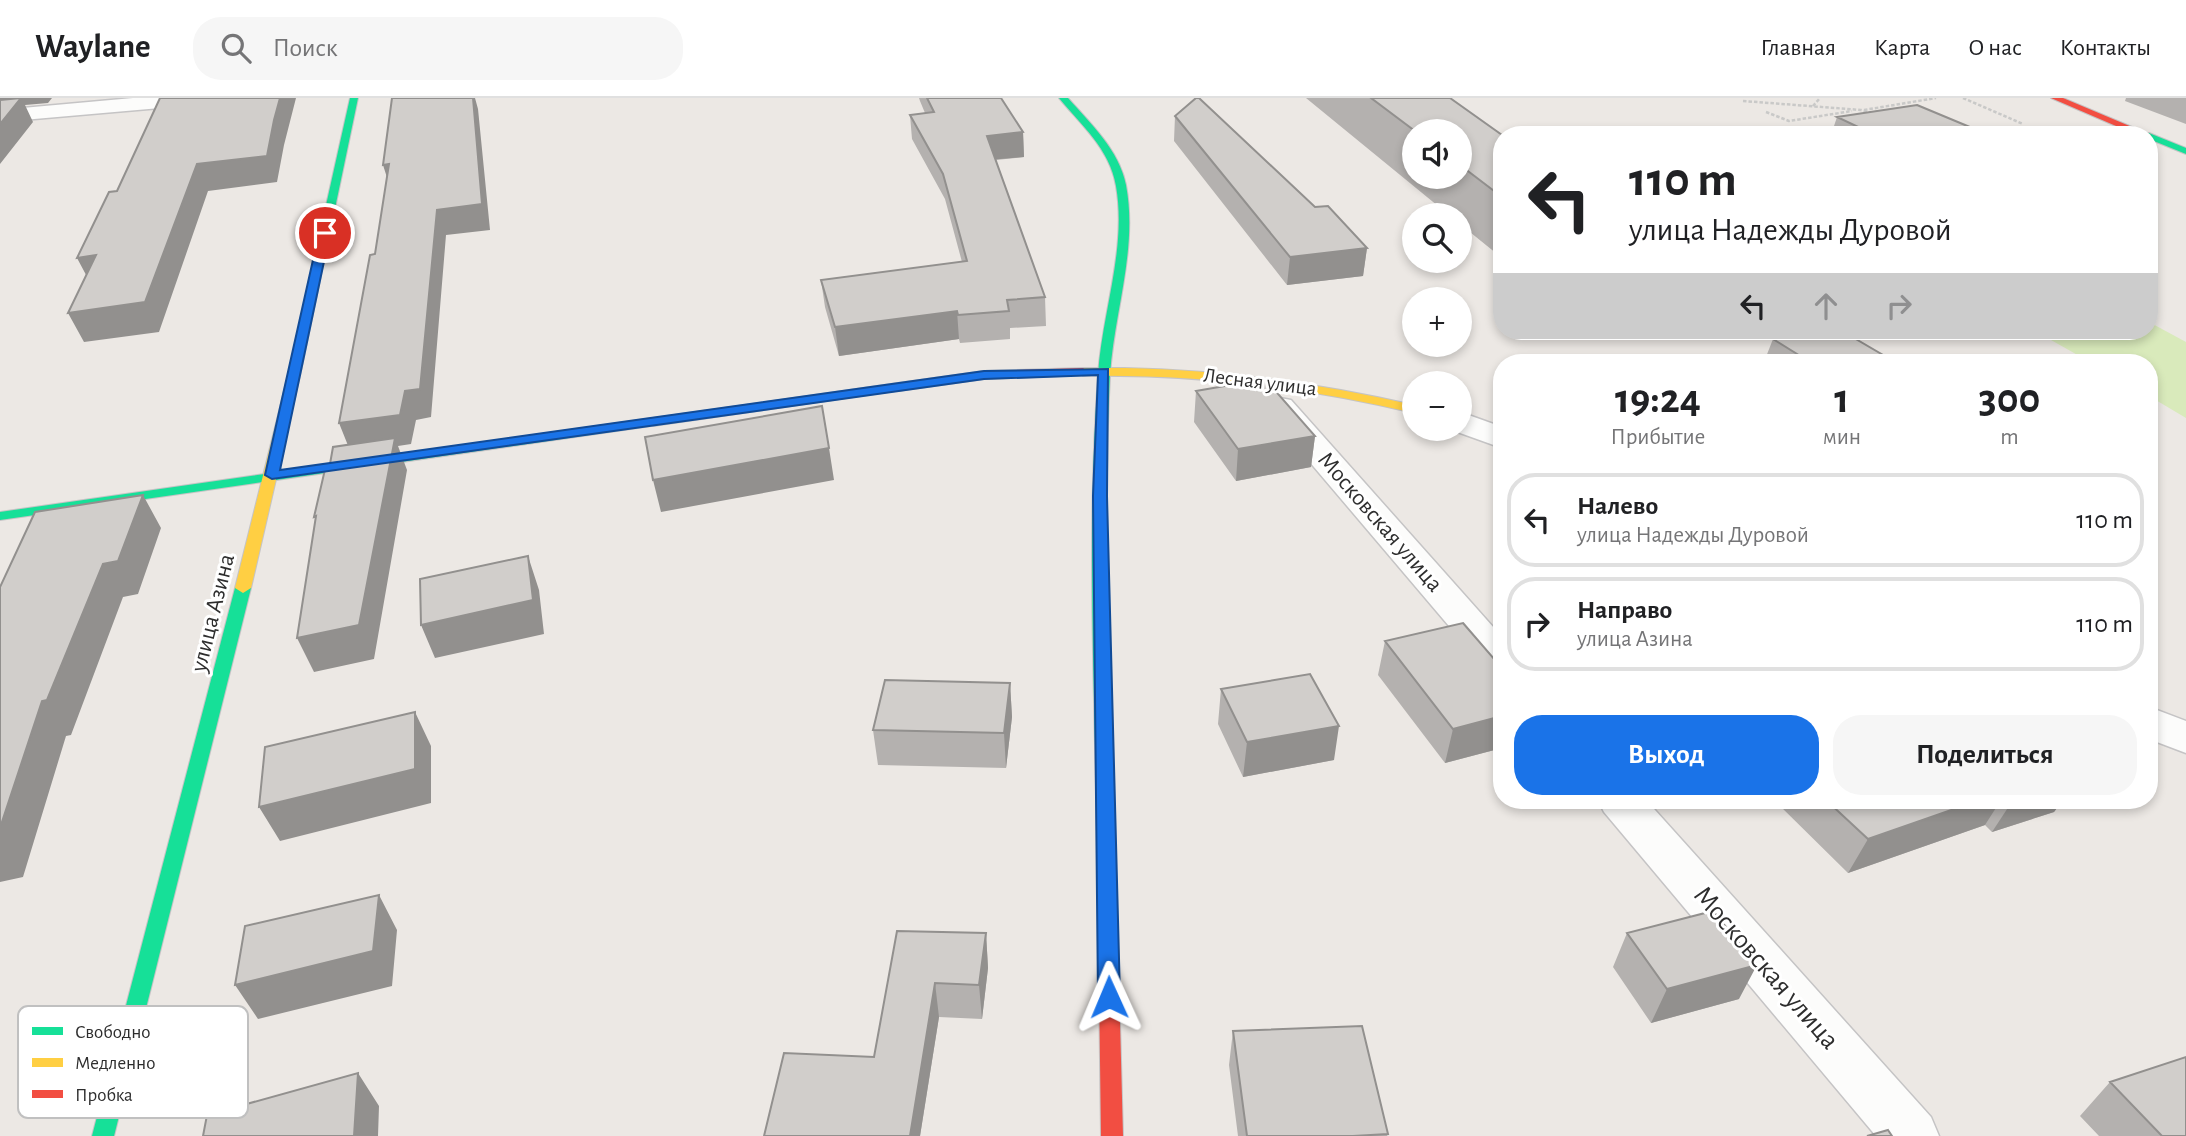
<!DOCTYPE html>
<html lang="ru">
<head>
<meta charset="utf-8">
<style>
	:root { --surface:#fff; --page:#f6f6f6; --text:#202124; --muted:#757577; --line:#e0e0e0; --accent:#1a73e8 }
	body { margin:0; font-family:"Alegreya Sans",sans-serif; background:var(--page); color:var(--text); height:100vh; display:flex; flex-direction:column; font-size:26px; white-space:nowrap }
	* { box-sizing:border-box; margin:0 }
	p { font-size:23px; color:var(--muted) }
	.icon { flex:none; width:38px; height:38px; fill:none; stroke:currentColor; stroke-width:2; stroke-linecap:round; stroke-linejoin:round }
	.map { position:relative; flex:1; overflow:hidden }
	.panel { position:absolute; left:1493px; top:256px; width:665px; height:455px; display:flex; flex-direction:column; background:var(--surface); border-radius:28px; box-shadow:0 4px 10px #0003 }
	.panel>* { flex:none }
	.banner { position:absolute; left:1493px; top:28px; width:665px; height:214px; border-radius:28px; box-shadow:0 4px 10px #0003; background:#fff; color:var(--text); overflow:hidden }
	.controls { position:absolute; left:1402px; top:21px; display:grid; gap:14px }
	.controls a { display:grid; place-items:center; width:70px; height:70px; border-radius:50%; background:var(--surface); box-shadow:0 4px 10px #0003; font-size:35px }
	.pin { position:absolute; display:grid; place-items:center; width:60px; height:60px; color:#fff; margin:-30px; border:4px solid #fff; border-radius:50%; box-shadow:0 2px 7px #0007 }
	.me { position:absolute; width:77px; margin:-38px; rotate:359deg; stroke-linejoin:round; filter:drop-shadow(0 0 5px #0008) }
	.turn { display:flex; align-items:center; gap:24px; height:147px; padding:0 21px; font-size:32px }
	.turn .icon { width:91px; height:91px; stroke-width:2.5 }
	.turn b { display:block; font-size:49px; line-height:60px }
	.lanes { display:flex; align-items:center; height:66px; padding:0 21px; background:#0003; justify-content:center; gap:35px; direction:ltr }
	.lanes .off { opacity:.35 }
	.eta { display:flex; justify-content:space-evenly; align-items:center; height:119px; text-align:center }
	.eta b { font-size:42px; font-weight:700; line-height:49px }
	.cta { display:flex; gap:14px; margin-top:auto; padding:14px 21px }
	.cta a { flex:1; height:80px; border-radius:28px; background:var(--accent); color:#fff; font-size:28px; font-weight:700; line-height:80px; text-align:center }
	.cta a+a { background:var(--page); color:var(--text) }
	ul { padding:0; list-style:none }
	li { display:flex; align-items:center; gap:21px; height:94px; margin:0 14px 10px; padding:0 7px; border:4px solid var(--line); border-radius:28px }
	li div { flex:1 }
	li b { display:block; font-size:26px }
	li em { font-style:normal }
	header { display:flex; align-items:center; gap:42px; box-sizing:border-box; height:98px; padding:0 35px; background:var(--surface); border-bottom:2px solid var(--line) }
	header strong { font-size:33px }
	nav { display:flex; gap:38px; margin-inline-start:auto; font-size:24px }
	.search { width:490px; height:63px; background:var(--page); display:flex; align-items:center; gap:18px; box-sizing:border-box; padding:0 24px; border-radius:28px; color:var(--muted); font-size:26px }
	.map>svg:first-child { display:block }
	.pitch { fill:#d9eabb }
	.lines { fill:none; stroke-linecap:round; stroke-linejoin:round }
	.street-casing { stroke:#c5c4c5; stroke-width:3 }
	.fast-casing { stroke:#c5c4c5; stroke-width:2 }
	.slow-casing { stroke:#c5c4c5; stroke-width:2 }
	.jam-casing { stroke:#c5c4c5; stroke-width:2 }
	.path { stroke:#c9c9c8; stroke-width:2.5; stroke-dasharray:3.5 2; stroke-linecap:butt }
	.street { fill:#fcfcfb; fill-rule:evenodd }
	.fast { fill:#16e098; fill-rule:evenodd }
	.slow { fill:#ffcf43; fill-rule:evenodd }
	.jam { fill:#f24e42; fill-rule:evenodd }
	.wall { fill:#b4b1af; fill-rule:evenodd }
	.shaded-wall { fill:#92908e }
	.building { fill:#d1cecb; stroke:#92908e; stroke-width:2 }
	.route { fill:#1a73e8; stroke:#114b97; stroke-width:2 }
	.labels { text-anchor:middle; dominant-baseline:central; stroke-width:6; stroke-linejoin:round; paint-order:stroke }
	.far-street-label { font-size:21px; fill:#2e2e2e; stroke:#fff }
	.street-label { font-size:24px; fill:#2e2e2e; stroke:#fff }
	.near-street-label { font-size:28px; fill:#2e2e2e; stroke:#fff }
	.key { fill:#fff; stroke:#c0c0c0; stroke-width:2 }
	.key-label { font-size:19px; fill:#2e2e2e }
</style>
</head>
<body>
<header>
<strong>Waylane</strong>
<div class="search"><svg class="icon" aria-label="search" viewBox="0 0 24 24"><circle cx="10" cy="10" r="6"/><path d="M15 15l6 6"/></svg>Поиск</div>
<nav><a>Главная</a><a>Карта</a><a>О нас</a><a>Контакты</a></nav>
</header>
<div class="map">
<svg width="2186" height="1038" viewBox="0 0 2186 1038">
	<rect width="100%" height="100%" fill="#ece8e4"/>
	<path class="pitch" d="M2149,224L2186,244V320L2149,298V264H2090L2035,233H2149Z"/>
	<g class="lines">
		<defs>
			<path id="street" d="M133,0H216L213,4L206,6L0,24V12Z
				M1280,300L1291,302L1502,539V578L1488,574L1269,316L1264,309L1269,302Z
				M1460,314L1502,329V350L1449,331H1460Z
				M2149,609L2186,623V655L2149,641Z
				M1598,702H1646L1931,1019L1939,1038H1876L1604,714Z"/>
			<path id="fast" d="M350,0H358L301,273L295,277L289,273Z
				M1059,0H1068C1091,26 1119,52 1126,87C1138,151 1114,214 1110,277C1102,429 1111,582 1115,734L1113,739L1106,741L1099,739L1097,734C1094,582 1087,429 1098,277C1102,214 1127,151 1116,88C1110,51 1081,27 1059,0Z
				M2149,35L2186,50V56L2149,41V37H2145Z
				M653,320L658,321V327L0,422V414Z
				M243,485L251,490L114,1038H92L235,490Z"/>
			<path id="slow" d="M295,269L301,273L251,490L243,495L235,490L289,273Z
				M1124,270C1223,272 1318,285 1414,307V315C1305,289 1195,276 1083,278L1077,274L1083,270Z
				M898,285L902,286V292L653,328L646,324L653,320Z"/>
			<path id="jam" d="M2051,0H2063L2151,37L2149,39V37H2137Z
				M1083,270L1089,274L1087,277L984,281L898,293L892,289L898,285L984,273Z
				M1106,727L1113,729L1115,734L1123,1038H1101L1097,734L1099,729Z"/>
		</defs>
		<use href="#street" class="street-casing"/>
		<use href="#fast" class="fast-casing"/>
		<use href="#slow" class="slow-casing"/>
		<use href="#jam" class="jam-casing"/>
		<path class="path" d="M1963,0L2023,26
			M1743,3L1861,12L1875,16
			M1813,8L1820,0
			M1864,12L1936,0
			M1766,14L1789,23L1852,13"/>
		<use href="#street" class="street"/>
		<use href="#fast" class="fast"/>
		<use href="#slow" class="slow"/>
		<use href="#jam" class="jam"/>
	</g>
	<path class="wall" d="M919,0H927L1023,34L1024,59L996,62L1045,199L1046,228L1010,230V241L960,245L959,241L839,258L825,209L821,182L962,164L945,101L912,41L910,17L925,15L920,3Z
		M1306,0H1450L1502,37V160L1460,126V117H1449ZM1414,33H1460V79H1414Z
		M2126,0H2186V26L2125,3Z
		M1175,18L1367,150L1363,178L1287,187L1174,43Z
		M1837,19L1989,37H1831Z
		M1773,241L1895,264H1764Z
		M1196,293L1315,338L1311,369L1236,383L1194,324Z
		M1385,543L1502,570V650L1445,665L1378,577Z
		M1010,585L1012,619L1006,670L878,667L873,632Z
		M1221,591L1334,662L1243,679L1218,626Z
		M1774,702H2063L2054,714L1992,734L1985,727L1848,775Z
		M897,833L986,835L988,870L982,921L939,919L920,1038H764L874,959Z
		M1627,835L1739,901L1651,925L1613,869Z
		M1233,933L1388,1036L1387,1038H1238L1229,967Z
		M2110,984L2186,1038H2099L2080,1018Z"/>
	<path class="shaded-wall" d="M0,0H52L48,5L25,7L33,24L0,66Z
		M280,0H296L284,47L277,84L208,93L159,234L84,244L68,215L197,66L274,22Z
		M473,0H475L478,11L490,132L446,137L431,319L416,322L411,346L398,348L407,372L374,561L314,574L297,540L351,355L339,325Z
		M1023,34L1024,59L988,62L987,38Z
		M389,66L391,92L383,67Z
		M1367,150L1363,178L1287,187L1290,159Z
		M96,157L92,188L77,160Z
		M957,213L959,241L839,258L835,229Z
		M1315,338L1311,369L1236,383L1238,351Z
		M829,350L834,382L661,414L653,382Z
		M143,397L161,430L138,496L123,499L71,637L66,638L23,779L0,784V730L42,603L103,466Z
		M528,458L539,492L544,536L435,560L421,527Z
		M1010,585L1012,619L1006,670L1004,635Z
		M415,614L431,648V705L280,743L259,709Z
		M1502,618V650L1445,665L1453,631Z
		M1339,628L1334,662L1243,679L1247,644Z
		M1980,702H2001L1985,727L1848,775L1868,741Z
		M2013,702H2063L2054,714L1992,734Z
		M379,797L397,832L392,888L258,921L235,887Z
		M986,835L988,870L982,921L979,887Z
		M1757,867L1739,901L1651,925L1667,891Z
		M935,885L939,919L920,1038H910Z
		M358,975L379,1008L378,1038H354Z"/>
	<path class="building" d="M21,0L0,26V2Z
		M160,0H280L274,22L267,58L197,66L145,204L68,215L96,157L77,160L109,94L117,93Z
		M392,0H473L482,106L437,112L420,291L405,293L400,317L339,325L370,157L375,156L389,66L383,67Z
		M927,0H1001L1023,34L987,38L1045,199L1007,202L1009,213L958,217L957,213L835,229L821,182L967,163L943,76L910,17L934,14Z
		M1196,0H1199L1315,109L1328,108L1367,150L1290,159L1175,18Z
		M1371,0H1450L1502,37V99L1460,67V33H1415Z
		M1917,7L1989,37H1875L1837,19Z
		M1810,233H1842L1895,264H1810L1773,241Z
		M1265,281L1315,338L1238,351L1196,293Z
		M822,308L829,350L653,382L645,339Z
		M395,340L359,527L297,540L316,418L314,419L326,367L330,366L333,349Z
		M143,397L118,463L103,466L47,602L42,603L0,730V489L35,414Z
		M528,458L533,502L421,527L420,481Z
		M1463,525L1502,570V618L1453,631L1385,543Z
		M1310,576L1339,628L1247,644L1221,591Z
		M885,582L1010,585L1004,635L873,632Z
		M415,614V671L259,709L265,649Z
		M1826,702H1980L1868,741Z
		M379,797L373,853L235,887L245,828Z
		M1713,813L1757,867L1667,891L1627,835Z
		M897,833L986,835L979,887L935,885L910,1038H764L784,955L874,959Z
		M1362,928L1388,1036L1353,1038H1247L1233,933Z
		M2186,959V1038H2162L2110,984Z
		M358,975L354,1038H203L207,1017Z
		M1888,1032L1892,1038H1867Z"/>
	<path class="route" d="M325,131L330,135L280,372L984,273L1108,271L1107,398L1120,899L1116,905L1109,908L1101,905L1098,899L1093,398L1098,277L984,281L272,381L265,377L319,135Z"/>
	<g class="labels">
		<g class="far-street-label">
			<text transform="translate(1260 284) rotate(7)">Лесная улица</text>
		</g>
		<g class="street-label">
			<text transform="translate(1380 424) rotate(49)">Московская улица</text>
			<text transform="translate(213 515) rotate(-76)">улица Азина</text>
		</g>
		<g class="near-street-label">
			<text transform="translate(1766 870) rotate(49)">Московская улица</text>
		</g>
	</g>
	<rect x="18" y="908" width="230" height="112" rx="10" class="key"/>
	<rect x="32" y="929" width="31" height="8" fill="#16e098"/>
	<rect x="32" y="960" width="31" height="9" fill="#ffcf43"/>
	<rect x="32" y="992" width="31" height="8" fill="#f24e42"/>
	<g class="key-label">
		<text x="75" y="940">Свободно</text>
		<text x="75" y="971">Медленно</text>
		<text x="75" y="1003">Пробка</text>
	</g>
</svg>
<div class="controls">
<a><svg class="icon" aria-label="sound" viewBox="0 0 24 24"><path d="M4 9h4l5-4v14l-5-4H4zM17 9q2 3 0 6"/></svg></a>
<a><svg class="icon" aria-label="search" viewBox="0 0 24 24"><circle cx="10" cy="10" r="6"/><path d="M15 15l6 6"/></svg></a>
<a>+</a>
<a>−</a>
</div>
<div class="pin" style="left:325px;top:135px;background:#d93025"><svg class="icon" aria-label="arrive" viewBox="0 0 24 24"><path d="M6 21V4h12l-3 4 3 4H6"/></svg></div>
<svg class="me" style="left:1109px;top:899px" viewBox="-20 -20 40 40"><path d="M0-17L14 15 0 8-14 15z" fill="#1a73e8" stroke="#fff" stroke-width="4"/></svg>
<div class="banner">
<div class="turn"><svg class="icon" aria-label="left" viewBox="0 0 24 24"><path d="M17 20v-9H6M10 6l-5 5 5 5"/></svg><div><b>110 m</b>улица Надежды Дуровой</div></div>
<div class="lanes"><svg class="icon" aria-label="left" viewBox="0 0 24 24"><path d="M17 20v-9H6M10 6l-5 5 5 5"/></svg><svg class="icon off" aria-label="ahead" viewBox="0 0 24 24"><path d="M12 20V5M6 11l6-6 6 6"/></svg><svg class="icon off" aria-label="right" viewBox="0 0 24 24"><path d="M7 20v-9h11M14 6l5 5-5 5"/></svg></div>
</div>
<section class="panel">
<div class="eta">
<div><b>19:24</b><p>Прибытие</p></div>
<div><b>1</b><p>мин</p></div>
<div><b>300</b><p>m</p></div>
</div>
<ul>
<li><svg class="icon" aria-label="left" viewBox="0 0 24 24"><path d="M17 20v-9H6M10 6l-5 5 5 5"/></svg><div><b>Налево</b><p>улица Надежды Дуровой</p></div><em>110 m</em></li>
<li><svg class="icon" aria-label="right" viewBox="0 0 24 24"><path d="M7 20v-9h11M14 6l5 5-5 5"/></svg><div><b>Направо</b><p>улица Азина</p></div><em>110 m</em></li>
</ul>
<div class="cta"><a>Выход</a><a>Поделиться</a></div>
</section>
</div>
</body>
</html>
